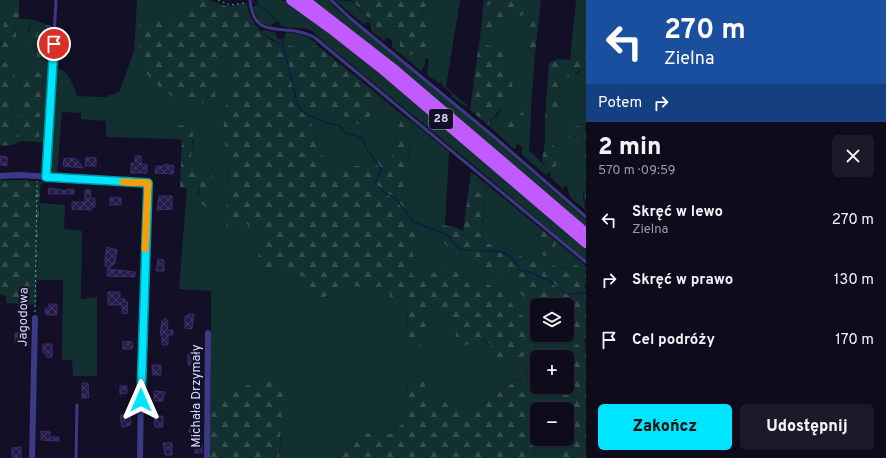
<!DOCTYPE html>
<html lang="pl">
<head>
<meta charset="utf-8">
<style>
	:root { --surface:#0e0b1c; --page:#1c1929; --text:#f1f3f6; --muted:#9b9ba3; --line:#2e2b3b; --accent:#00e5ff }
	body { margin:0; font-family:Overpass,sans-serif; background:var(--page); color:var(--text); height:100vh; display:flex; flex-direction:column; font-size:15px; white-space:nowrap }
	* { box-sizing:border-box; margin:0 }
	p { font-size:13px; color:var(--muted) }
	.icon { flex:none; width:22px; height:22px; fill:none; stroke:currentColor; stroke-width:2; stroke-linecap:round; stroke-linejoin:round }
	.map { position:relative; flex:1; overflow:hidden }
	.drawer { display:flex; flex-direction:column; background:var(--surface); width:300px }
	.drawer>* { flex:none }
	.top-card { background:#1a4fa0; color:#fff; overflow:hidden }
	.buttons { position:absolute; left:530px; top:298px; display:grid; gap:8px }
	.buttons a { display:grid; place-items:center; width:44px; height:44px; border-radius:6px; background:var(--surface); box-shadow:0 1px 3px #0004,0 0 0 1px var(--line); font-size:20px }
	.pin { position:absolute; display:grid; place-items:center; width:34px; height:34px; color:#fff; margin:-17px; border:2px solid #fff; border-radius:50%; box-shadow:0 1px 4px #0007 }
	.me { position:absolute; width:44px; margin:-22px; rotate:0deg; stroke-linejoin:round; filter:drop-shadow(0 0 3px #0008) }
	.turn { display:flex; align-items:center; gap:14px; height:84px; padding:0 12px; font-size:18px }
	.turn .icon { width:52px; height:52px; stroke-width:2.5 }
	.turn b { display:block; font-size:28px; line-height:34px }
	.then { display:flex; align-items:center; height:38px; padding:0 12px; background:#0003; gap:8px; font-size:15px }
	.round { display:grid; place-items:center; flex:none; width:42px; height:42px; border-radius:6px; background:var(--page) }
	.head { display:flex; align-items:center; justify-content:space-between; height:68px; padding:0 12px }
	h1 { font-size:24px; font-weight:800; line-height:30px }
	.button { display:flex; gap:8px; margin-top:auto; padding:8px 12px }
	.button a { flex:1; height:46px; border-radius:6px; background:var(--accent); color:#111; font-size:16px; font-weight:800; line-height:46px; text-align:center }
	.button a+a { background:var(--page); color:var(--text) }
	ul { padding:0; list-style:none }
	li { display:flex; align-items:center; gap:12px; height:60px; padding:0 12px }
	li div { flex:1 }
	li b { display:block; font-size:15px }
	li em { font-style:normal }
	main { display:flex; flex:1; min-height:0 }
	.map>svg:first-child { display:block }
	.grass { fill:#12302f }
	.forest { fill:url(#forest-firs) }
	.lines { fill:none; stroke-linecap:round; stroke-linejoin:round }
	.stream { stroke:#0a1f44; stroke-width:1.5 }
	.building { fill:url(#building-cross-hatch); stroke:#3b2d73 }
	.path { stroke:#2fb8b0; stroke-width:1; stroke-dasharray:2 3; stroke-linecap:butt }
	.lane { stroke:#3d3a85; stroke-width:3 }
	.street { stroke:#3d3a85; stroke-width:6 }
	.primary { stroke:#c25bff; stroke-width:10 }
	.route-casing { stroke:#0095a6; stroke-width:10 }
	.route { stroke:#00e5ff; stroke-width:7 }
	.slow { stroke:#f59e0b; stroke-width:7 }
	.labels { text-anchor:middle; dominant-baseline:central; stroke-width:4; stroke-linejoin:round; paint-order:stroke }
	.shield { fill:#130f26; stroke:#9e99be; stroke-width:1 }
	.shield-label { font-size:12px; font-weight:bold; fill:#d9d4ff }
	.street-label { font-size:13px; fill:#d9d4ff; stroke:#130f26 }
</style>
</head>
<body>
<main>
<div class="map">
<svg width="586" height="458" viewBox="0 0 586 458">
	<defs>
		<pattern id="forest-firs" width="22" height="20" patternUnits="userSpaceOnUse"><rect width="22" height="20" fill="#12302f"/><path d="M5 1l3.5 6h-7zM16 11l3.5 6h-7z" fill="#344d4e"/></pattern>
		<pattern id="building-cross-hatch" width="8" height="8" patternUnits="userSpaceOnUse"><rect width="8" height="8" fill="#241b47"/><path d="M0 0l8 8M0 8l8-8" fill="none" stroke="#433b63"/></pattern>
	</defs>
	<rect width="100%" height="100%" fill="#130f26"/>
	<path class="grass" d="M0,0H14L13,5L6,10L3,34L0,43Z
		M137,0H188L186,16L160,17L218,72L222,53L232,63L223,129L228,163L227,189L242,214L264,231V241L253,272C274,270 293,274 314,279L312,301L356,286L368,290L388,286L407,302L408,334L402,350H420L431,311L454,318L456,338C486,340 486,338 506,360L530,355L517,313L506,294L480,280V291L473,290C460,270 453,269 431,263L429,277L426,281L412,275L414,260L411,243L418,230L405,219L407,206L402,194L408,169L409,138L414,123L449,152L445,226L438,225L449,249L469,259L511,271L516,290L537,306V335H567V324C582,334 586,336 586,354L578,345L573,346L564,338L558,357H537V387H559L560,409H537V439H561V458H536L531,409L529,373L499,391L480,407L461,410L446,402L427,396L425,383L419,376L408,380L407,402L403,423L390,434L362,433L340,458H279L281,435L278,380C252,380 232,390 211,403V291L179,289L187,188L201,182L197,194L213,206L210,199L213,167L201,168L191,163L193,139L175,125V139L106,137V121L81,119V113L62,112L57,175L43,174L48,144L39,142L43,71L20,79L17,139L19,142L12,145L11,134L15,71L13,65L4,62L0,58V53L13,55L17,48L15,19H31L28,31L38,57L41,42L37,36L40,29H45C45,41 46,58 53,69C68,66 73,85 77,96L105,97L119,92L134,51Z
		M208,0L228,6L247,3L249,14Z
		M257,0H282L288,3L351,48L586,247V260L471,163L319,38C308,22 292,31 282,26C280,25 280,23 278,21L270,26L259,22L253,8L258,3Z
		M311,0H328L335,8L489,135L586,220V228Z
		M335,0L352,1L386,38L389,31L393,28L399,31L400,47L416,50L434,40L423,34L421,28L431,27L422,16L428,0H460L446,87L468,106H465L452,97L451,93L444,87L441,82L439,83L427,75L429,59L425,58V65L421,71L392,47V40L386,38L384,41L371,31V25L369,22L363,24Z
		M527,0H541L539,17L532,18L526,28L525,50L535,55L531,107L524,98L518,115H531L529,150L553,174V145L545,141V120L554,116L555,110H559C557,93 561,75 558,59L570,60L576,0H586V53L576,61L575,75L586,66V123L578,125L573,144L584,139L586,146L581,147L584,175L583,198L586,211L570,197L567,186H564V190L550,177L551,174L549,172L546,175L522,155V147L517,143L515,150L488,125L500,112L503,89H514L510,77V70L500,51L479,43L481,30L501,26L525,14Z
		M495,3L502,8L504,11L482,18L483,7Z
		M263,30L275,32L278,39L284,38L286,32C298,34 311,35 318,46C291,48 284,48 261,32Z
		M376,93L402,115L395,139L390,168L380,157L360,166L345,165L329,171L311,128L316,109L335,111L370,131V112Z
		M485,183L540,228L538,249L549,258L547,265L523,257L502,247L481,242Z
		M40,203L65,205L64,229L82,231L81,299L97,297V376H73L72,360H62L63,280H37Z
		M556,241L586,266V273L575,264L566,268L553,266Z"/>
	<path class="forest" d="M14,0H19V19H15L17,48L13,55L0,53C0,39 5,24 6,10L13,5Z
		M188,0H208L249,14C267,46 284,48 318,46L376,93L370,112V131L335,111L316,110L311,128L329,171L345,165L360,166L380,157L390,167L395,139L402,115L414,123L409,138L408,169L402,194L407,206L406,219L418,230L420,238L411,243L414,260L412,275L426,281L429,277L431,263C453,269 460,270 473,290L480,291V280L506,294L517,313L531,320L530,355L506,360H490L491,344L482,340L463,346L456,338L454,318L431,311L420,350H402L408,334L407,302L391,300L388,286L368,290L356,286L312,301L301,286L313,279C292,273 274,270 252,272L264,241V231L251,232L242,214L230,232L226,224L228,163L223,129L232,63L222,54L215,98C209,100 201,105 194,105C179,105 149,81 143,67C137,53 139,35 139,21L160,17L186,16Z
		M352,0H428L422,15L431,19V27L422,29L423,34L434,40V46L426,52L416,51L409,56L400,47L399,31L393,28L389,31L386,38Z
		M484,0H527L525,14L501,26L481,30L482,18L504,11L502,8L495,3L483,7Z
		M539,17L535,55L525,50L526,28L532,18Z
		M31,19L56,28L59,63L57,68L53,69L50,63L45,29H40L37,36L41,42L44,57L38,58L34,46L28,44Z
		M479,43C485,45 495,47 500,51C509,57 510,79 514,90L503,89L506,101L488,125L470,110Z
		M586,53V66L567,79L570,60L576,61Z
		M0,58L4,62L13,65L15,71L11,134L12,145L0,146Z
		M558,59C561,75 557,92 559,110H555L554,116L545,120L549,63Z
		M34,68L43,71L39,142L21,141L19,142L17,139L20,79L24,69Z
		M524,98L531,107V115H518L519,106Z
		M518,119L517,131H511L505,127V122Z
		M586,123L585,131H586V204C581,192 583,162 581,146L586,145L584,140L573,144L568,143V129Z
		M175,125L190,126L193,131L191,163L201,168L213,167L210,199L213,206L210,211C194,198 199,200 200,182L187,188L180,187L182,140L175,139Z
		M545,141L553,145C556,154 558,166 553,174L542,162Z
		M471,172L485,183L481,242L502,247L523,257L547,265L549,258L543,255L538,249L540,228L556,241L553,266L566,268L575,264L586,273V284L584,286L586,288V341L580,333L567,324V305L537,306L534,305L516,290L511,271L495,273L449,249L439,236L438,225L452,226L463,231Z
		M0,180H25L44,182L40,186L36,305L6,303V296L0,295Z
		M564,337L573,346L578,344L586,354V458H561V439H567V409H560L559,387H567V357H558Z
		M530,373L531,409L536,458H340L362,433L390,434L403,423L407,402L408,380L419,376L425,383L427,396L446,402L461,410L480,407L499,391Z
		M260,380H278L283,394L279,458H209L211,403L227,393Z"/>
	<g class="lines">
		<path class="stream" d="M253,1L274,17L277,23
			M281,35L297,103C299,105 300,109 302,111C308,116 332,126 339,125L346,134L355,135L363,139L367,149L381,169L375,184L386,194L394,197L414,222L448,235C462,265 494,239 513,259C516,261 518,266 519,270L530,272L548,280L565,293L570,294L586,293"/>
	</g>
	<path class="building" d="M0,156L7,157V166L0,165Z
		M135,156H141V164H147V173H131V163H135Z
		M86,157L96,158V166H85Z
		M69,158L77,159L83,168L63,166L64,159Z
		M166,164L174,166L173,174L155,173L156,166H163Z
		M49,188L68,191V189H74V194H48Z
		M85,190H91L90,198H95V207H92L91,210L72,209V202H85Z
		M159,196H172V209L157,210Z
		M110,197L121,198V205H110Z
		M107,247L117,250L115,263L108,269L135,272V277L107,276L108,267L105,266V259Z
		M158,259L164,260V271H156Z
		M108,292H120V299H125V302H128L127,314L122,313V305H108Z
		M49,304H57V315H46L45,311L46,308H49Z
		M188,314H194L192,329L185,328V316H188Z
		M165,318L168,321L167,330H173V335H168V345H162V335H160L162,321Z
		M22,332V342H15V333Z
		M123,341L132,342L133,345L132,349H123Z
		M43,344H52V357H46V353H43Z
		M188,354H197V365H188Z
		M152,365H161V375H153Z
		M82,383H88L89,398H82Z
		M120,386H127V393L120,394Z
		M154,391L165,392V395L163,396V401H154Z
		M130,414L131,425L122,427L120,415Z
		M154,416H163V427H155Z
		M199,423V432H189L190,424Z
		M41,431L50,432V437H59V441L41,440Z
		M163,443H172V455H165Z
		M195,443L202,444V453H195Z
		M21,447V458H12V448Z"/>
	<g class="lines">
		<path class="path" d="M218,0L230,5L246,3
			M35,312L37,181"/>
		<path class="lane" d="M250,0C254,43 284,21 314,37L586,262
			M331,0L350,18L493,136L586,217
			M46,176L56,0
			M76,458L77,405"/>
		<path class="street" d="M0,176L20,175L148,183L142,321L140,458
			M32,458L35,318
			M207,458L208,333"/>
		<path class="primary" d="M291,0L334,31L381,68L586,243
			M305,0L395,70L586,233"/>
	</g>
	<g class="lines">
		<defs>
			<path id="route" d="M54,44L46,177L148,183L141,400"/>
		</defs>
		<use href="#route" class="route-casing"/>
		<use href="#route" class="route"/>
		<path class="slow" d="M123,182L148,183L145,249"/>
	</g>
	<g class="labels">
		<rect class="shield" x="429" y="109" width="24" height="20" rx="3"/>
		<g class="shield-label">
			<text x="441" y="119">28</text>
		</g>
		<g class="street-label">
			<text transform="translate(24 317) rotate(-89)">Jagodowa</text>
			<text transform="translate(197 396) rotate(-90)">Michała Drzymały</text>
		</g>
	</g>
</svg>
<div class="buttons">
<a><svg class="icon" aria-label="layers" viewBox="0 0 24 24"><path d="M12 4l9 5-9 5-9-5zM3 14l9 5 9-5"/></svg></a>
<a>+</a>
<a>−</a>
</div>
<div class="pin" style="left:54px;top:44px;background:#d93025"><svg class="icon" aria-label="arrive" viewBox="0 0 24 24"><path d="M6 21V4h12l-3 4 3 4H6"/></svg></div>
<svg class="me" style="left:141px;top:400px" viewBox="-20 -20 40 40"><path d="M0-17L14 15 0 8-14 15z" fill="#00e5ff" stroke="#fff" stroke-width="4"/></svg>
</div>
<section class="drawer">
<div class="top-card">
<div class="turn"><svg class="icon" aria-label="left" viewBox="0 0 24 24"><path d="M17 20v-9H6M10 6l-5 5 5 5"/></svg><div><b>270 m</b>Zielna</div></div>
<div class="then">Potem<svg class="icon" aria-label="right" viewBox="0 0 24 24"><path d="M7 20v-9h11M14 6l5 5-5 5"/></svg></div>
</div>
<div class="head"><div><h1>2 min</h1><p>570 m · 09:59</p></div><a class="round"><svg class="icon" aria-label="close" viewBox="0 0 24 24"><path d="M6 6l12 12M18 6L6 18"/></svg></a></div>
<ul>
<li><svg class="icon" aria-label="left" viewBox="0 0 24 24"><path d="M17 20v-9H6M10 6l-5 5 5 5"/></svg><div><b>Skręć w lewo</b><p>Zielna</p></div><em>270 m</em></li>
<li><svg class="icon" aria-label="right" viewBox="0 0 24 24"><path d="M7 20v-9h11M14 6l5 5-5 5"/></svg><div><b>Skręć w prawo</b></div><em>130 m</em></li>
<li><svg class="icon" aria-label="arrive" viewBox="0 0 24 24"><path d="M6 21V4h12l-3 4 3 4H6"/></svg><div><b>Cel podróży</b></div><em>170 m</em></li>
</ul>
<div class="button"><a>Zakończ</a><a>Udostępnij</a></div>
</section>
</main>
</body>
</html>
